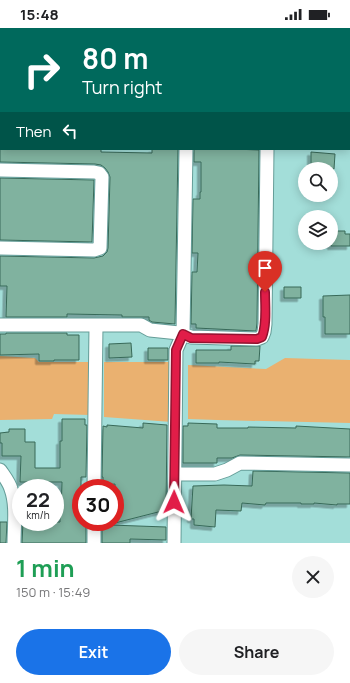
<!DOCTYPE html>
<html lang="en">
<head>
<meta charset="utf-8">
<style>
	:root { --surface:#fff; --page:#f6f6f6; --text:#202124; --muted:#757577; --accent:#1a73e8 }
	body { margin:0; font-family:Manrope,sans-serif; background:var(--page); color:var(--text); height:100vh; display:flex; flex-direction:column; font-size:15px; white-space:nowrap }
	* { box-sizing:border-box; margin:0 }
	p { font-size:13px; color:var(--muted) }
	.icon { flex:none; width:22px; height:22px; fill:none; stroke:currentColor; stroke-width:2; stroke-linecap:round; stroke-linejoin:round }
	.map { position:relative; height:515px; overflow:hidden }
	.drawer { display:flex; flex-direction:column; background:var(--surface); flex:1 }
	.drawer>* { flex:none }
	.top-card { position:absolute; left:0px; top:0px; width:350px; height:122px; box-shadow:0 2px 10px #0003; background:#00695c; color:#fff; overflow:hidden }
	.buttons { position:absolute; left:298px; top:134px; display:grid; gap:8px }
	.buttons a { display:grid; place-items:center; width:40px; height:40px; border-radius:50%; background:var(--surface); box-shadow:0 2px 10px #0003; font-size:20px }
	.speed { position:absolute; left:12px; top:451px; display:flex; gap:8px; font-size:20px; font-weight:700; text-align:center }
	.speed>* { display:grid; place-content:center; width:52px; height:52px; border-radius:50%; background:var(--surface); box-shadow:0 2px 10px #0003; line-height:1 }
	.speed small { font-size:10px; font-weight:400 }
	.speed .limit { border:6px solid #d22; background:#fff; color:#111 }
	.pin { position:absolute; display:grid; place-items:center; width:34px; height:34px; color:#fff; margin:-41px -17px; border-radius:50% 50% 50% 0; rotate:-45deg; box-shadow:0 0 4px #0007 }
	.pin .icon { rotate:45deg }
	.me { position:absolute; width:44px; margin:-22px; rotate:1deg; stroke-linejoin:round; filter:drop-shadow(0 0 3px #0008) }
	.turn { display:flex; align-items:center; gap:14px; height:84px; padding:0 16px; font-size:18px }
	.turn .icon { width:52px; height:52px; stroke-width:2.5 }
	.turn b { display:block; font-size:28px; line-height:34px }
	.then { display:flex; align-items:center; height:38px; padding:0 16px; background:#0003; gap:8px; font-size:15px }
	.round { display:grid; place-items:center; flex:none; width:42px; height:42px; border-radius:21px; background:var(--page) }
	.head { display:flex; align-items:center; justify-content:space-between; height:68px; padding:0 16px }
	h1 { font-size:24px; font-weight:700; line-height:30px; color:#1e9e55 }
	.button { display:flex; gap:8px; margin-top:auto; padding:8px 16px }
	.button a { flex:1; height:46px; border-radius:24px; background:var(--accent); color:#fff; font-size:16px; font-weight:700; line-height:46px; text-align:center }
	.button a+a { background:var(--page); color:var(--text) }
	.status { display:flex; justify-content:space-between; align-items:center; height:28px; padding:0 20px; background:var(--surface); direction:ltr }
	.status svg { height:11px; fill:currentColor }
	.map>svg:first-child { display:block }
	.green { fill:#eab170 }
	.building { fill:#80b29f; stroke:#386958; filter:url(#shadow) }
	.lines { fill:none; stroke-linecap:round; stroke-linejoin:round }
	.minor-casing { stroke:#659d98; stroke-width:15 }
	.minor { stroke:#fff; stroke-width:13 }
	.route-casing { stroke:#92132f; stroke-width:10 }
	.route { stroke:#e11d48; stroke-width:7 }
</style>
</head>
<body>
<div class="status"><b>15:48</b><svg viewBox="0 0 49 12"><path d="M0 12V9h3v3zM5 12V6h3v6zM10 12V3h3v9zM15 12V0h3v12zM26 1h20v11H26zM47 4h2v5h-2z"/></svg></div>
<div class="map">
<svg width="350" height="515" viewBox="0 0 350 515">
	<defs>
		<filter id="shadow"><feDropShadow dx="-3.5" dy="3.5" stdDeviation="0" flood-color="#0004"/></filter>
	</defs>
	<rect width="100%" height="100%" fill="#a3ded9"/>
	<path class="green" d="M0,328L35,330L39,334H92L90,387L54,386L52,391L0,392Z
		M285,330L350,332V395L217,392L188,391V337L266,341Z
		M104,334H174L172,394L104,389Z"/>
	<path class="building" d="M0,121H101V124L152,125V121H178L175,296L152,294L149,292V289H122V287L67,286V289H6L7,258H0V228L94,230L103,228L107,224L108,220L110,149L108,144L105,140L101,137L95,136L0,134Z
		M194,121H234L259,122L257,295L256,303L196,300V296H191L192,244H197L198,225H192L193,171H200V164H201V134H194Z
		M311,124L335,126L334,141H311Z
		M0,150L94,152L92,214L0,212Z
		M335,203H345V206H350V218H331V205H335Z
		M284,259H301V270H284Z
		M350,267V306H325V289H323V268Z
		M6,305H67V307H79V332H54V333H39V326L0,327V306H6Z
		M131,315L132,329L109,330V316Z
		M231,318H260L259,333H255V336L219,334V335H196V322H231Z
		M148,320H168V332H148Z
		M62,391H85V397H87L86,449H81V494H86V515H22L23,494H60V484H61L62,454H20L21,428H2V415H0V405L9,404V401H25V414H35V440H60V413H62Z
		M143,395L167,397L166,482L115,495V456L103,457V449H102L103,398L107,399V397L143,400Z
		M188,395L217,396V400H248V399L296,400V398L350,401V429L240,427L232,430H217V435H183V398H188Z
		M253,443L350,445V476H337V477L314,475V476H301V475H266L265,477L242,475L241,483L216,482L215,499L194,497V491H191L193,458L224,457L252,458Z
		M0,494H7L6,515H0Z
		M102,494H110V497L166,499V512L130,511V515H102Z"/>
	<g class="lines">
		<defs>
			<path id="minor" d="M48,1V0
				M101,1V0
				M188,1V0
				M269,1V0
				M0,23L1,22
				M0,68H1
				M0,142L94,144L99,145L102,149L100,220L94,222L0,220
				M0,297H141L150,302L179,305L191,309L257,311L262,309L264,304L265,296L267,121
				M0,442C4,448 9,454 11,461C17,477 14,498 14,515
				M175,446H215L227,442L240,435L349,437
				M94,460L96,298
				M94,515V494
				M174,515L176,322L183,306L186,121"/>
		</defs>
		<use href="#minor" class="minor-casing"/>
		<use href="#minor" class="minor"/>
	</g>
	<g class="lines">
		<defs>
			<path id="route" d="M174,474L176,322L183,306L191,310L257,311L262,309C267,296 265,279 265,264"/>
		</defs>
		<use href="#route" class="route-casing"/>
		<use href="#route" class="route"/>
	</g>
</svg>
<div class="buttons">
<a><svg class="icon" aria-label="search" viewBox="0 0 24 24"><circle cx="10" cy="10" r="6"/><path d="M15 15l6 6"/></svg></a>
<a><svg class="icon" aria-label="layers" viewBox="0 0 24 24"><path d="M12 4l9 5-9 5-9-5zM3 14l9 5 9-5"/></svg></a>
</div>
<div class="speed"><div>22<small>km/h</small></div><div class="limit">30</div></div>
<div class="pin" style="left:265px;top:264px;background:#d93025"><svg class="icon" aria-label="arrive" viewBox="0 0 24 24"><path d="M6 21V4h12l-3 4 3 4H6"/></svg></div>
<svg class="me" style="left:174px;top:474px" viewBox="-20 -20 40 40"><path d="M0-17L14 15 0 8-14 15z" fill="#e11d48" stroke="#fff" stroke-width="4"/></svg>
<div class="top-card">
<div class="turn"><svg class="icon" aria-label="right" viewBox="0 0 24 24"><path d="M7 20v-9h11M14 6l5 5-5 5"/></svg><div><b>80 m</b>Turn right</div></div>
<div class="then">Then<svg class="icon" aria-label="left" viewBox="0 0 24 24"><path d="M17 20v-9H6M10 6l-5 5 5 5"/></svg></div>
</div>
</div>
<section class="drawer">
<div class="head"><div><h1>1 min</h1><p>150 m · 15:49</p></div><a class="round"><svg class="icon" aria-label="close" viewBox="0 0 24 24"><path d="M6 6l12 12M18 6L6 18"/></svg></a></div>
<div class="button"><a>Exit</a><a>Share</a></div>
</section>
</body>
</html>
